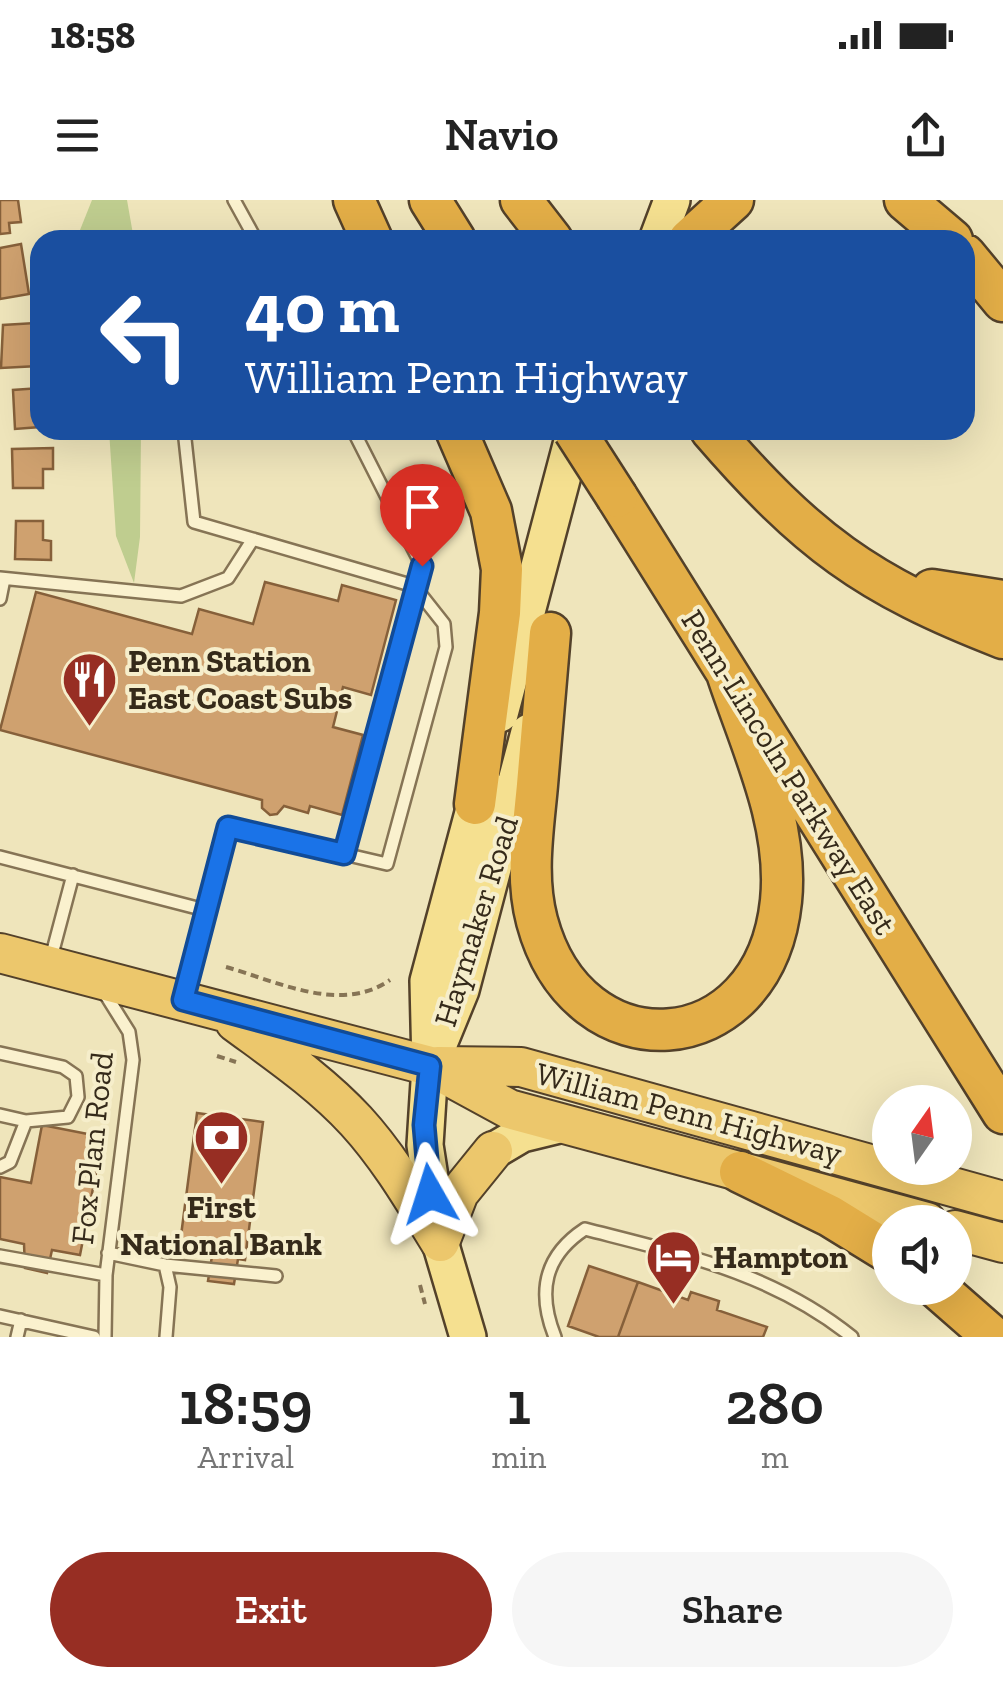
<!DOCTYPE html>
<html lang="en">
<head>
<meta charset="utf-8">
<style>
	:root { --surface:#fff; --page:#f6f6f6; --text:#222; --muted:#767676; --accent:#972e23 }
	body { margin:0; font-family:"Zilla Slab",serif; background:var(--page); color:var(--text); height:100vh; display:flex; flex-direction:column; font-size:38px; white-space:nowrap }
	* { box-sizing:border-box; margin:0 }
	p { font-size:32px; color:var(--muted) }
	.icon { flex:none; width:55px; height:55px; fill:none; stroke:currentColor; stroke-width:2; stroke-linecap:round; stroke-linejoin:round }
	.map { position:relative; height:1137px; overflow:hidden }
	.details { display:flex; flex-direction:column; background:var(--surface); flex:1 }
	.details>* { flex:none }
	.guide { position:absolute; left:30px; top:30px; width:945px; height:210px; border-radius:30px; box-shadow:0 10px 40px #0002; background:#1a4fa0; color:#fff; overflow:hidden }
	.needle { width:65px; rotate:14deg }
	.tools { position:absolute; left:872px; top:885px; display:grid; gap:20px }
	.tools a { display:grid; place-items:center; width:100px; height:100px; border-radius:50%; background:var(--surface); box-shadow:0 10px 40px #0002; font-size:50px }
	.pin { position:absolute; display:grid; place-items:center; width:85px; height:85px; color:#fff; margin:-102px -42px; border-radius:50% 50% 50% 0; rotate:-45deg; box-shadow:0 0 10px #0007 }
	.pin .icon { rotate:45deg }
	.me { position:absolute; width:110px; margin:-55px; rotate:354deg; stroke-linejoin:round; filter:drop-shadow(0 0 8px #0008) }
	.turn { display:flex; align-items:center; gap:35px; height:210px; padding:0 50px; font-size:45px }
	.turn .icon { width:130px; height:130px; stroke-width:2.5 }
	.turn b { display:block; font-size:70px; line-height:85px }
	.eta { display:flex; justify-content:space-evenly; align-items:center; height:170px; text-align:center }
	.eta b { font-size:60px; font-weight:600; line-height:70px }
	.primary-button { display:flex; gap:20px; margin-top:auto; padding:20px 50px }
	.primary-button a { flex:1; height:115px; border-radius:60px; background:var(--accent); color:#fff; font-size:40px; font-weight:600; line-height:115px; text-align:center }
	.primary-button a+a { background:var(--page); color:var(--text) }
	.status { display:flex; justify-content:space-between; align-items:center; height:70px; padding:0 50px; background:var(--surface); direction:ltr }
	.status svg { height:28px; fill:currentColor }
	header { display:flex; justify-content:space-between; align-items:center; height:130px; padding:0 50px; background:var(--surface); font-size:45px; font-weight:600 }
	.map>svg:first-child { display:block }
	.green { fill:#bfcd8f }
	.building { fill:#cfa16f; stroke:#86603a; stroke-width:2.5 }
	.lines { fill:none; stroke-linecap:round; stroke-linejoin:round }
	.service-casing { stroke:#867455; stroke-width:16 }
	.primary-casing { stroke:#53412a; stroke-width:40 }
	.trunk-casing { stroke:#53412a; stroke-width:42 }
	.motorway-casing { stroke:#53412a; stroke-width:45 }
	.path { stroke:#867455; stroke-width:4; stroke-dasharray:8 5; stroke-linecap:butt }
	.service { stroke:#faf1ce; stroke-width:11 }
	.primary { stroke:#f5e090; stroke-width:35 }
	.trunk { stroke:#ecc76c; stroke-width:38 }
	.motorway { stroke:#e3ae47; stroke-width:40 }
	.motorway-bridge-casing { stroke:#53412a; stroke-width:45; stroke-linecap:butt }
	.motorway-bridge { stroke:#e3ae47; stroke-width:40 }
	.route-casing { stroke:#114b97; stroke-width:25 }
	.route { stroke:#1a73e8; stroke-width:18 }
	.labels { text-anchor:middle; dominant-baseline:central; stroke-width:8; stroke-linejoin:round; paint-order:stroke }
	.poi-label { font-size:32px; font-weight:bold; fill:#352a1a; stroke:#f6eecb; text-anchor:start }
	.street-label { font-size:32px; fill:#352a1a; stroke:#f6eecb }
</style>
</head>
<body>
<div class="status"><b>18:58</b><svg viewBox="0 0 49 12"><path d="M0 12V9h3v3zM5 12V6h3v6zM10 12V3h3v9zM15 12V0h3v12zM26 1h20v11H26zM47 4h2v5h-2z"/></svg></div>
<header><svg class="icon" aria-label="menu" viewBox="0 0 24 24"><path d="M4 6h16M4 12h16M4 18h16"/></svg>Navio<svg class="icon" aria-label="share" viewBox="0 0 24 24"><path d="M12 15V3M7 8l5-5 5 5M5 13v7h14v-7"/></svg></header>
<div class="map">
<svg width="1003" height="1137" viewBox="0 0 1003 1137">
	<rect width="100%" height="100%" fill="#efe5bb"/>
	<path class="green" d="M92,0H127L134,40H76Z
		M109,230H141L140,337L134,383L116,336Z"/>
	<path class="building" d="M0,0H18L21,22L9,23L10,33L0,34Z
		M21,44L29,94L0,99V48Z
		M35,123L38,166L1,168L3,125Z
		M40,188V227L15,229L13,190Z
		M53,248V269H43V288H13L12,249Z
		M16,321H43V340L51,341V360L15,359Z
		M265,382L338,401L342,385L396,400L371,495L343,487L333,527L363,535L342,615L310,606L308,613L284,606L277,614L270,615L262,608V600L0,530L36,392L192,434L199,409L253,424Z
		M197,913L263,922L245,1060L238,1059L234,1084L208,1081L212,1056L179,1051Z
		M42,925L103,937L80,1055L52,1050L47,1073L25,1068L24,1044L0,1039V977L31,983Z
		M589,1066L638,1082L618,1137H599L568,1126Z
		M638,1082L688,1100L691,1092L719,1101L717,1110L767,1127L763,1137H618Z"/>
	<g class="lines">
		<defs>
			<path id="service" d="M234,0L256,40
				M0,378L181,396L228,378L253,339
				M0,399L4,379
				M344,654L422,366L353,230
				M0,657L205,710
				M51,758L73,675
				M104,792L129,832L133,860L106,1075L105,1137
				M184,796L228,627L387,664L446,447L444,424L414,386L194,322L184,230
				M0,853L63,867L76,876L78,897L68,917L26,921L0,915
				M0,967L10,962L26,921
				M108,1053L165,1065L276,1076
				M0,1056L106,1075
				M165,1065L170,1087L166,1137
				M0,1116L94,1137
				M17,1137L21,1120
				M555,1137C537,1092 544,1056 585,1029C682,1054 773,1073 852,1137"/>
			<path id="primary" d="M657,40L672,0
				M500,514L575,230
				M436,851L461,790L529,532
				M493,951L522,934L563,924
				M468,1137L440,1042L425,945L430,866L428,781L482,579"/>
			<path id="trunk" d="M0,753L430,866L509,909L927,1022
				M235,822C277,853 320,882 356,921C389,957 414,1000 440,1042
				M438,866L521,867L1003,1001
				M955,1030L1003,1043
				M440,1042L459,993L493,951"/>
			<path id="motorway" d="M354,0L372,40
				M430,0L455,40
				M521,0L552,40
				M905,0L952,40
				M689,40L733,0
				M965,55L1003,101
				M456,230L491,311L502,369L500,413L475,604
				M711,230C807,341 866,385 1003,438
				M617,297L1003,913
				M932,390L1003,401
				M550,433C546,484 541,534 537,585C533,630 525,676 537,721C578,874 764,864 781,701C789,623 751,546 727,473
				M740,972L830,1016L890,1053
				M937,1088L993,1137"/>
		</defs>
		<use href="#service" class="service-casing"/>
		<use href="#primary" class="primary-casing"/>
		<use href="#trunk" class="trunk-casing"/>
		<use href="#motorway" class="motorway-casing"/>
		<path class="path" d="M226,767C279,782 341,814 390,780
			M217,856L236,862
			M420,1085L425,1104"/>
		<use href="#service" class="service"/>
		<use href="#primary" class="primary"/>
		<use href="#trunk" class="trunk"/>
		<use href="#motorway" class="motorway"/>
		<defs>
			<path id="motorway-bridge" d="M574,230L617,297"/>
		</defs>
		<use href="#motorway-bridge" class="motorway-bridge-casing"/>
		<use href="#motorway-bridge" class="motorway-bridge"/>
	</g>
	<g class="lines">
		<defs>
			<path id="route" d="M422,366L344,654L228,627L183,800L430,866L424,925L430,994"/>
		</defs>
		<use href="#route" class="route-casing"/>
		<use href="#route" class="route"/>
	</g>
	<defs>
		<symbol id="restaurant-pin" viewBox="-11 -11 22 30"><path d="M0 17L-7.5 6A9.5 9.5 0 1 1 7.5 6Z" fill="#972e23" stroke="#f6eecb"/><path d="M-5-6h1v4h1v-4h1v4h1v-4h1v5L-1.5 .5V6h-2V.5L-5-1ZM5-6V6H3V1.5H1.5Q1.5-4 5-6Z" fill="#fff"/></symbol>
		<symbol id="bank-pin" viewBox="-11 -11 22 30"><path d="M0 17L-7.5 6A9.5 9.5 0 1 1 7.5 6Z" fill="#972e23" stroke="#f6eecb"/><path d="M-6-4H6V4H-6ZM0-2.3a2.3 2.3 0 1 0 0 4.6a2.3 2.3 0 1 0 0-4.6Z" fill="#fff"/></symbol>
		<symbol id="hotel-pin" viewBox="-11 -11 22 30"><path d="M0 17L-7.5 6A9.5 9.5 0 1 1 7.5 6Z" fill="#972e23" stroke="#f6eecb"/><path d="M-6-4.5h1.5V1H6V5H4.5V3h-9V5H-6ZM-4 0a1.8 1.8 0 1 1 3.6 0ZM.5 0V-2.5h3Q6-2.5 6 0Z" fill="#fff"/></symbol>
	</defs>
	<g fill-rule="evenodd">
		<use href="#restaurant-pin" x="58" y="448" width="63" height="86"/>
		<use href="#bank-pin" x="190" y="906" width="63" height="86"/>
		<use href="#hotel-pin" x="642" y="1026" width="63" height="86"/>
	</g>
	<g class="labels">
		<g class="poi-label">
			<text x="128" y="461">Penn Station<tspan x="128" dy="37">East Coast Subs</tspan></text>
			<text x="221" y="1007" text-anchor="middle">First<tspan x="221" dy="37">National Bank</tspan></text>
			<text x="713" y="1057">Hampton</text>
		</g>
		<g class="street-label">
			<text transform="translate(789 572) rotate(58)">Penn-Lincoln Parkway East</text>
			<text transform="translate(476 721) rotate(-73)">Haymaker Road</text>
			<text transform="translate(689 913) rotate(15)">William Penn Highway</text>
			<text transform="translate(92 948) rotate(-84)">Fox Plan Road</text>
		</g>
	</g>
</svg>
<div class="tools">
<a><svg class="needle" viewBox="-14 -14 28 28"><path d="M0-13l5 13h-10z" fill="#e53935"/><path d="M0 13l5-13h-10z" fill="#767676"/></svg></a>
<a><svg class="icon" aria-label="sound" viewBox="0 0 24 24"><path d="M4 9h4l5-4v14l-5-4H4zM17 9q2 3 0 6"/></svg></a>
</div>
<div class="pin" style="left:422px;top:366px;background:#d93025"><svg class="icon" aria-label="arrive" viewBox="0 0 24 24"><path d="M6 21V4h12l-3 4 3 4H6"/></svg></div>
<svg class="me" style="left:430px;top:994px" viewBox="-20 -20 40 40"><path d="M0-17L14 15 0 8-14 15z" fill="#1a73e8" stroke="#fff" stroke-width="4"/></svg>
<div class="guide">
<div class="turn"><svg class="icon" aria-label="left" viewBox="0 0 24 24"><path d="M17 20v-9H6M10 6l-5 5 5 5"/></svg><div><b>40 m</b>William Penn Highway</div></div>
</div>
</div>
<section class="details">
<div class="eta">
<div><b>18:59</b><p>Arrival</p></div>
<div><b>1</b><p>min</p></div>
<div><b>280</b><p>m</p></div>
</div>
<div class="primary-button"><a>Exit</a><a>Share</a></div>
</section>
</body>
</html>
